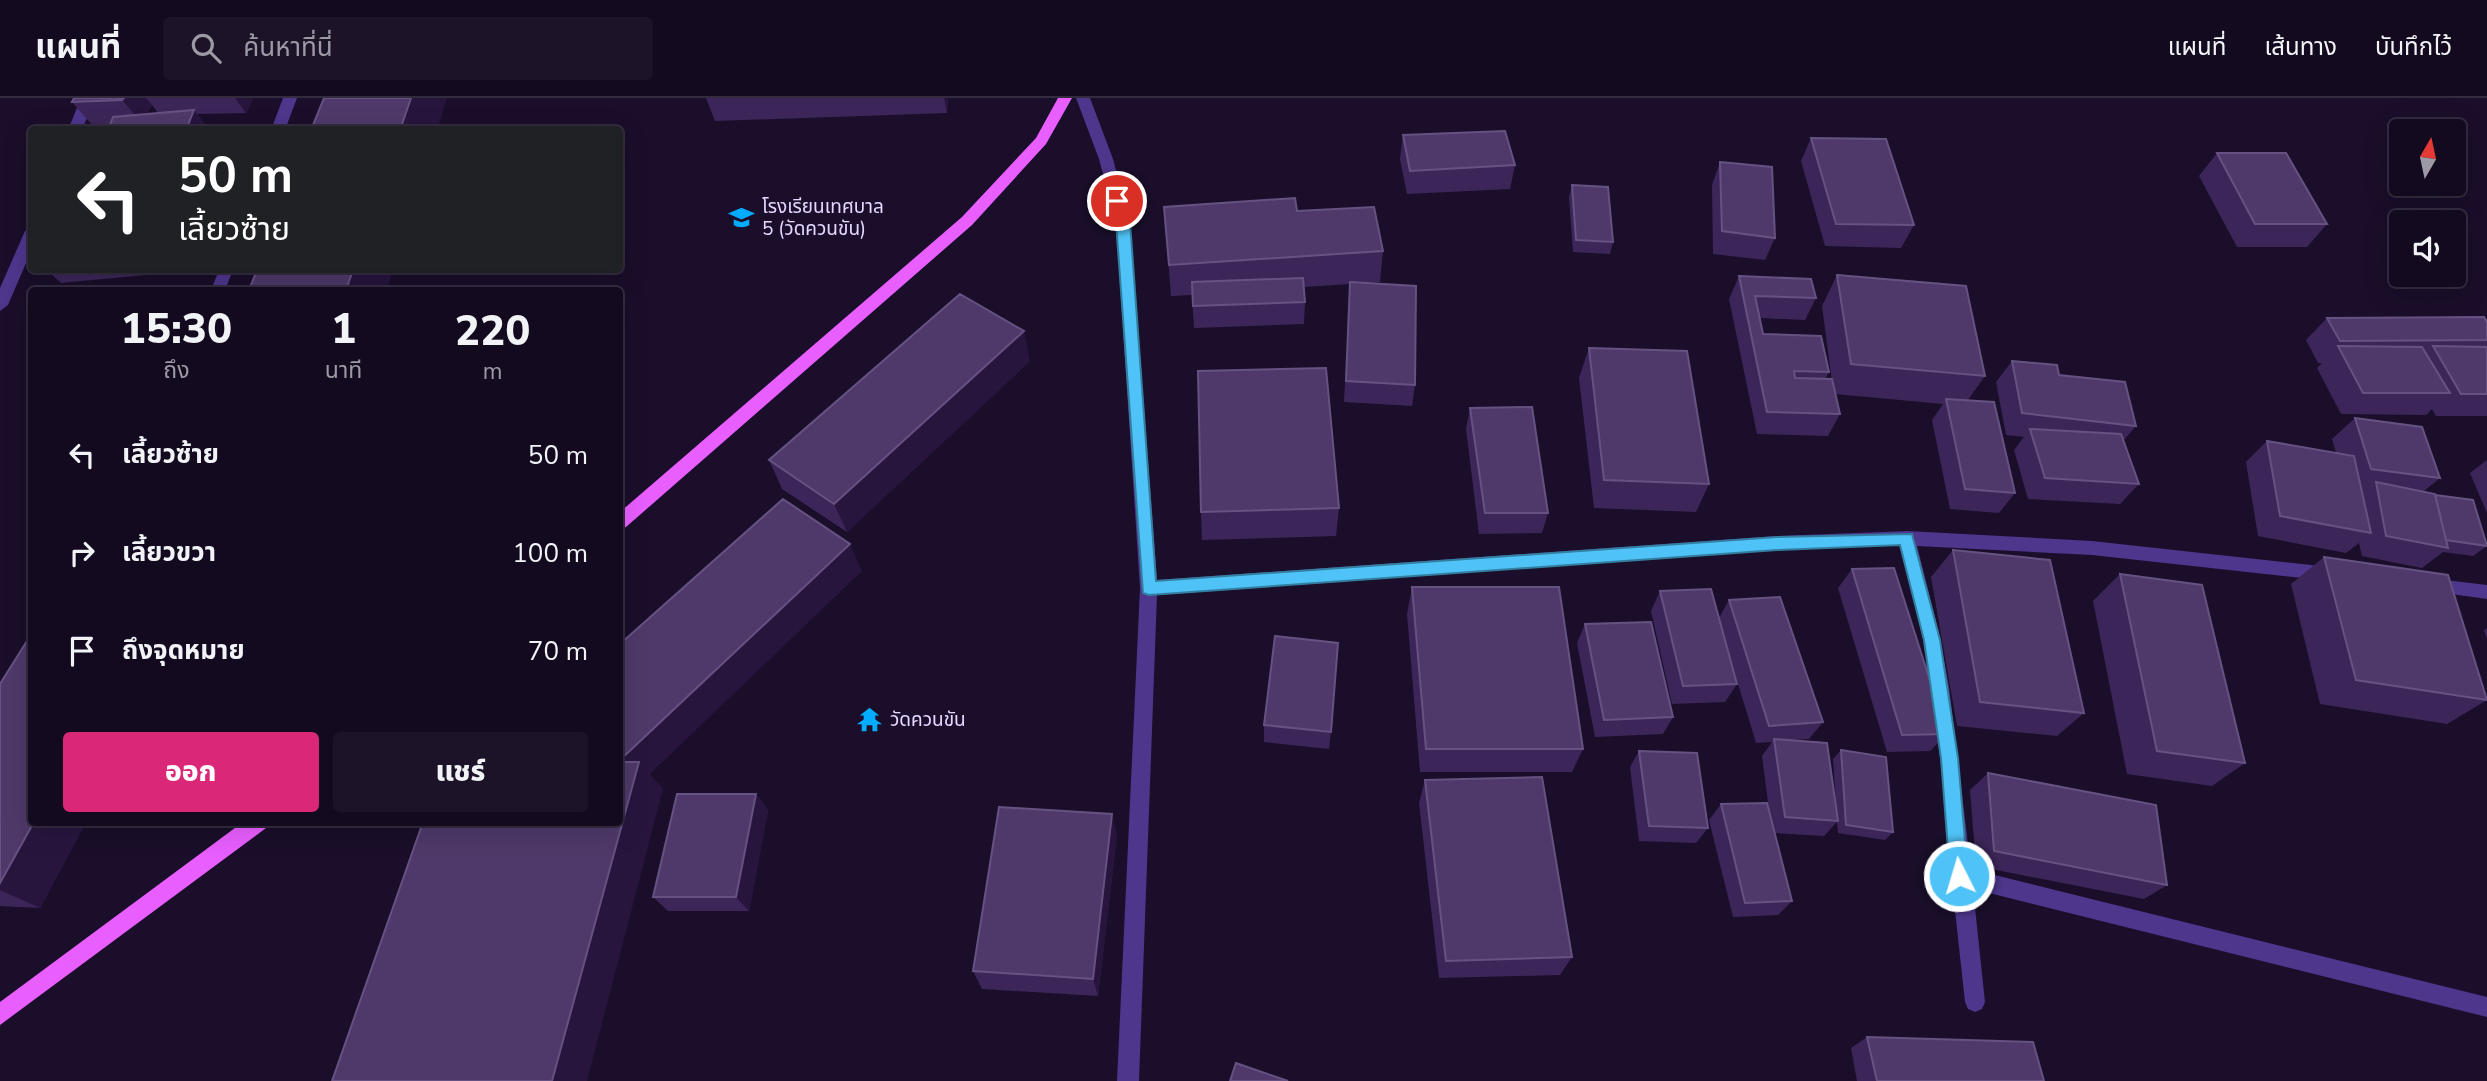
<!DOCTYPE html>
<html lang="th">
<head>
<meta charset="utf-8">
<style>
	:root { --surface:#140a20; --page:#1d1329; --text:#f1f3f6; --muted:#9d9aa5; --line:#332b3e; --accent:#db2777 }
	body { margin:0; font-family:"Nunito Sans","Noto Sans Thai",sans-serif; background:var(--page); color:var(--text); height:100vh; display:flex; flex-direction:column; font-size:26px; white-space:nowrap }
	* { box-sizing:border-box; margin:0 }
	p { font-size:23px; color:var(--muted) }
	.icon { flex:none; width:38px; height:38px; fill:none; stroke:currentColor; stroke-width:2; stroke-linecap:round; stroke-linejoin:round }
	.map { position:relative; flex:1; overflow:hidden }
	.drawer { position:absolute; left:28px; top:189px; width:595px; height:539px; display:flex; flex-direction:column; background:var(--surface); border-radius:7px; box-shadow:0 7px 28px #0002,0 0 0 2px var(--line) }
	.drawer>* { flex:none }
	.hud { position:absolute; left:28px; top:28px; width:595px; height:147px; border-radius:7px; box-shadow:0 7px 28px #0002,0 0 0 2px var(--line); background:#202124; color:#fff; overflow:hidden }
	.needle { width:46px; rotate:9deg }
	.controls { position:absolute; left:2389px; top:21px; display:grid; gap:14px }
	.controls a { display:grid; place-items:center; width:77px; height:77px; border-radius:7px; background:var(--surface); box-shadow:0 7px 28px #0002,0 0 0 2px var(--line); font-size:35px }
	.pin { position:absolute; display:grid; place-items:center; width:60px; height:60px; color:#fff; margin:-30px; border:4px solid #fff; border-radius:50%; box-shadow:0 2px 7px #0007 }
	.me { position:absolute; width:77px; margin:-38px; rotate:355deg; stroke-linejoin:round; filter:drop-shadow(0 0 5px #0008) }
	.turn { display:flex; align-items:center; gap:24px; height:147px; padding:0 35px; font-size:32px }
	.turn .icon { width:91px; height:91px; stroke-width:2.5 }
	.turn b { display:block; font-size:49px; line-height:60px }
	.eta { display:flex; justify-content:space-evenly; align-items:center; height:119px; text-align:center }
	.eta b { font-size:42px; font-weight:800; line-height:49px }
	.cta { display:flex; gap:14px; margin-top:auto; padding:14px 35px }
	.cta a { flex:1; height:80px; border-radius:7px; background:var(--accent); color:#fff; font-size:28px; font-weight:800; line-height:80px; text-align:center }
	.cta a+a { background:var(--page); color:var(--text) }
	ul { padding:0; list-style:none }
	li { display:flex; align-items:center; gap:21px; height:98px; padding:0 35px }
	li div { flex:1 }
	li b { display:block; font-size:26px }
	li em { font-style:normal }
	header { display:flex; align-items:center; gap:42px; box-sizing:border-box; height:98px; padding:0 35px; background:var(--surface); border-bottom:2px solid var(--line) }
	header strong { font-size:33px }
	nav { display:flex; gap:38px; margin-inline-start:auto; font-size:24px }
	.search { width:490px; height:63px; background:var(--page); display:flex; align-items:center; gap:18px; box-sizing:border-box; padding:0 24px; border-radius:7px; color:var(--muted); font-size:26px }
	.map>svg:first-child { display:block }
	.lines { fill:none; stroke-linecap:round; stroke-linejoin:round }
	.minor { fill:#4d368c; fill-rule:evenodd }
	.major { fill:#e85eff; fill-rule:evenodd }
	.wall { fill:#3c2659; fill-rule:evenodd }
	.shaded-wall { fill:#27153e }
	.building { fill:#4e396a; stroke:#665282; stroke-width:2 }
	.route { fill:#4fc3f7; stroke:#337fa1; stroke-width:2 }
	.labels { text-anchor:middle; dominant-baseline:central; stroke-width:7; stroke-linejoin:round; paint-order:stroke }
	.poi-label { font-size:19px; fill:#e5d7ff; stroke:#1a0e2a; text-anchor:start }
</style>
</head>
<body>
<header>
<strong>แผนที่</strong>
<div class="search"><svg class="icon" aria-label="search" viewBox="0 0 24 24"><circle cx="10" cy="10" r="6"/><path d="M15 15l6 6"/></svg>ค้นหาที่นี่</div>
<nav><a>แผนที่</a><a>เส้นทาง</a><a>บันทึกไว้</a></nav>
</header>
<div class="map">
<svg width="2487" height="983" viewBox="0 0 2487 983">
	<rect width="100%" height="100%" fill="#1a0e2a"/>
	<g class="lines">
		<path class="minor" d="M81,0H95L82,32H68Z
			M283,0H297L285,32H271Z
			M1076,0H1090L1113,61L1130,124L1157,482L1777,438L1907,433L2092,443L2330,469L2336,471L2339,476L2336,481L2330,483L2092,457L1917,448L1938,531L1949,589L1971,771L2487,899V919L1973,791L1985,904L1982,911L1975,914L1968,911L1965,904L1952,785L1949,778L1951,773C1944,696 1937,618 1923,542C1917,510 1907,479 1900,447L1777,452L1157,497L1139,983H1117L1140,490L1116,124L1099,61Z
			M32,128V151L8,207L0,213V190L25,133Z
			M219,172H233L225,192H211Z
			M2428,480L2487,487V501L2422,492L2419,487L2422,482Z"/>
		<path class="major" d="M1058,0H1072L1046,46L972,127L626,429L620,431V414L962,119L1036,40Z
			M243,724H268L266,730L0,927V904Z"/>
	</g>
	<path class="wall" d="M74,0H253L246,15L197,16L209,32H108L110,26L92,27L72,4ZM152,7L158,15L147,16Z
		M706,0H948L947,15L715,23Z
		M1403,37L1515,67L1510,91L1407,96L1400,61Z
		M1811,40L1914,127L1901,150L1825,148L1801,63Z
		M2217,55L2327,126L2307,149H2237L2199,78Z
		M1720,64L1775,140L1765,162L1713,156L1712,87Z
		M1572,87L1613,144L1610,156L1573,154L1569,99Z
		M1164,109L1297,113L1383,153L1380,184L1368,185L1415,287L1412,308L1344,304L1350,186L1304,189L1305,204L1304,226L1194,230L1192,197L1171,198Z
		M47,172H158L156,176L61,185Z
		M1837,177L1985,278L1968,302L2015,395L1999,415L1950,411L1932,322L1943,306L1835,296L1840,316L1828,338L1757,336L1729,201L1739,178L1816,200L1805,222L1760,220L1763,236L1829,274L1825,281L1832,284L1822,208Z
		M2327,220L2487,224V318H2436L2432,311L2426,317L2341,316L2317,270L2322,265H2318L2306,242Z
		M1589,250L1709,386L1696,414L1594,410L1579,280Z
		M1030,263L847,434L782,391L769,362Z
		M2012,263L2059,277L2136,328L2124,342L2139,386L2120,406L2028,401L2014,352L2024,339L2006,337L1996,284Z
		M1470,310L1548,415L1542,435L1479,436L1466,331Z
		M2355,320L2440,380L2424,393L2435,397L2487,446V448L2473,458L2443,454L2422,470L2362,458L2359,445L2346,455L2258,438L2246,364L2267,343L2336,355L2332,341Z
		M2487,362V415L2470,375Z
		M1339,410L1336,438L1202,442L1201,414Z
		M1953,452L2084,615L2057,638L1957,628L1931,479Z
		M2324,459L2487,602L2447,626L2320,606L2291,486Z
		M1852,471L1947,636L1930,653L1887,654L1838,490Z
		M2120,476L2245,665L2212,688L2127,676L2093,503Z
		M1412,489L1583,651L1572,674H1420L1407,516Z
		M1660,493L1719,520L1729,502L1823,624L1809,641L1792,642L1836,707L1833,661L1841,652L1893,734L1885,742L1838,735L1837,724L1824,738L1775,735L1792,803L1778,817L1733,819L1709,722L1721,706L1769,712L1762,658L1772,644L1756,645L1725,543L1737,586L1725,604L1672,606L1651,513Z
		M1585,526L1673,619L1663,636L1595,639L1577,545Z
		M2487,530V541L2484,532Z
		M0,586L32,724H86L40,810L0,808Z
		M1264,627L1331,634L1329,651L1264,644Z
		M1639,653L1708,730L1696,745L1639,743L1630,669Z
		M1988,675L2167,787L2144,801L1976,768L1970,692Z
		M1425,682L1572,859L1560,877L1439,880L1419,705Z
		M756,696L768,712L749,813H668L653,799Z
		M1117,737L1098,898L982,891L973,873Z
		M1867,939L2044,983H1857L1851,950Z"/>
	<path class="shaded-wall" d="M124,0H146L152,7L142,25L122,2Z
		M235,0H253L246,15Z
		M411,0H447L437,32H400Z
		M944,0H948L947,15Z
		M194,12L209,32H186Z
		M353,172H393L387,192H346Z
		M1024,233L1030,263L847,434L834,406Z
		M850,446L862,473L650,676L663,691L587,983H552L636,677L621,661Z
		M756,696L768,712L749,813L736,799Z
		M1112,716L1117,737L1098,898L1093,881Z
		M34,724H86L40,810L0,792V785Z"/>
	<path class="building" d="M74,0H124L122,2L72,4Z
		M324,0H411L400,32H311Z
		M194,12L186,32H108L113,19Z
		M1505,33L1515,67L1410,73L1403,37Z
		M1811,40L1886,41L1914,127L1836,126Z
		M2217,55H2286L2327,126H2255Z
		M1720,64L1772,69L1775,140L1722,133Z
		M1572,87L1608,89L1613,144L1576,142Z
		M1295,100L1297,113L1374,109L1383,153L1169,167L1164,109Z
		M257,172H353L346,192H249Z
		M1837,177L1966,188L1985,278L1851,266Z
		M1739,178L1811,181L1816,200L1755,198L1763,236L1821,238L1829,274L1794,273L1795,280L1832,281L1840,316L1767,314Z
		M1303,180L1305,204L1193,208L1192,184Z
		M1350,184L1416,188L1415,287L1346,283Z
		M960,196L1024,233L834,406L769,362Z
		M2484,219L2487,224V242L2340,243L2327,220Z
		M2338,248L2422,249L2450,295H2363Z
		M2433,248L2487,249V296H2461Z
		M1589,250L1687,253L1709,386L1604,382Z
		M2012,263L2057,267L2059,277L2125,284L2136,328L2022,315Z
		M1326,270L1339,410L1201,414L1198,273Z
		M1946,301L1994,304L2015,395L1965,391Z
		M1532,309L1548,415H1485L1470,310Z
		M2355,320L2422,329L2440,380L2371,371Z
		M2030,331L2121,336L2139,386L2045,380Z
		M2267,343L2354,358L2371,435L2280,418Z
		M2376,384L2435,396L2448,450L2386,438Z
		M2435,397L2473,402L2487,448L2446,442Z
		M783,401L850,446L621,661L620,660V546Z
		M1953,452L2050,462L2084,615L1980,604Z
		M2324,459L2448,477L2487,602L2356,582Z
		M1894,470L1947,636L1902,637L1852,471Z
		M2120,476L2202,487L2245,665L2157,653Z
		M1412,489H1559L1583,651H1426Z
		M1711,491L1737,586L1683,588L1660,493Z
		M1780,499L1823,624L1769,628L1729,502Z
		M1651,524L1673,619L1604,622L1585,526Z
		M32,535V724H34L0,785V586Z
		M1275,538L1338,545L1331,634L1264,627Z
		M1774,641L1827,645L1838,723L1785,719Z
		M1841,652L1886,659L1893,734L1846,727Z
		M1639,653L1697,655L1708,730L1649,728Z
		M620,664H639L552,983H332L423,724H620Z
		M1988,675L2156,707L2167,787L1994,753Z
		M1542,679L1572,859L1446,863L1425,682Z
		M677,696H756L736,799H653Z
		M1767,705L1792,803L1745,805L1721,706Z
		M999,709L1112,716L1093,881L973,873Z
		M1867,939L2033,944L2044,983H1877Z
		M1236,965L1288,983H1230Z"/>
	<path class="route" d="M1117,98L1124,103L1130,124L1156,483L1777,439L1912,436L1940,542L1958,660L1968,778L1966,784L1959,787L1953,784L1950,778L1941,660L1924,542L1900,447L1777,452L1149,497L1143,495L1116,124L1111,103Z"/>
	<defs>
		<symbol id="school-bare" viewBox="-9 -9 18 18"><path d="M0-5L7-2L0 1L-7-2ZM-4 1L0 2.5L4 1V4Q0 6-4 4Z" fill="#03acff" stroke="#1a0e2a" stroke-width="2.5" paint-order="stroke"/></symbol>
		<symbol id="temple-bare" viewBox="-9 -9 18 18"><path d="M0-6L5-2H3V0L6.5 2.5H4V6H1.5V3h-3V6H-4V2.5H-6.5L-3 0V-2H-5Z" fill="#03acff" stroke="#1a0e2a" stroke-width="2.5" paint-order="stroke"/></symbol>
	</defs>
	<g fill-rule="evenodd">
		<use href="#school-bare" x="724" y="102" width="35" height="35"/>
		<use href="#temple-bare" x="852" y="604" width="35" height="35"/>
	</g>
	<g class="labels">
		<g class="poi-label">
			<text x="762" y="109">โรงเรียนเทศบาล<tspan x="762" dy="22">5 (วัดควนขัน)</tspan></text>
			<text x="890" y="622">วัดควนขัน</text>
		</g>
	</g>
</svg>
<div class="controls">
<a><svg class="needle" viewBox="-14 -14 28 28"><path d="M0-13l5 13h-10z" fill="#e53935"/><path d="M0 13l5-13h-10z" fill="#9d9aa5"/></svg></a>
<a><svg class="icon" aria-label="sound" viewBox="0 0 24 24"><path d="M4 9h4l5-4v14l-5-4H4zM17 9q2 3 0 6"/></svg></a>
</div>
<div class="pin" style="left:1117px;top:103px;background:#d93025"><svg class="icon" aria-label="arrive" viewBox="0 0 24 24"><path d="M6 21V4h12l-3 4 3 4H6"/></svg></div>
<svg class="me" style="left:1959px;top:778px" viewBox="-20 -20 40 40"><circle r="17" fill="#4fc3f7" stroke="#fff" stroke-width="3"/><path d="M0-11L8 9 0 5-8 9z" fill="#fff"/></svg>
<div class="hud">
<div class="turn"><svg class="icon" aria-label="left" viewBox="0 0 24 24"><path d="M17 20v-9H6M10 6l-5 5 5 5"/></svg><div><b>50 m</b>เลี้ยวซ้าย</div></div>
</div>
<section class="drawer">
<div class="eta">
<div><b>15:30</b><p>ถึง</p></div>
<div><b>1</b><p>นาที</p></div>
<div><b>220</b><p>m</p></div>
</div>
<ul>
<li><svg class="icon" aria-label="left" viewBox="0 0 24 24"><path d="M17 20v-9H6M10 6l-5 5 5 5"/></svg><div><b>เลี้ยวซ้าย</b></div><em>50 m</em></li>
<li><svg class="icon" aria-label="right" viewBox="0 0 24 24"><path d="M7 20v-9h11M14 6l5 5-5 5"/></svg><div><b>เลี้ยวขวา</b></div><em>100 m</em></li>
<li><svg class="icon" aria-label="arrive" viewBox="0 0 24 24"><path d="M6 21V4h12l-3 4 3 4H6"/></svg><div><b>ถึงจุดหมาย</b></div><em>70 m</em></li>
</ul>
<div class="cta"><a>ออก</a><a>แชร์</a></div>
</section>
</div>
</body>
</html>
